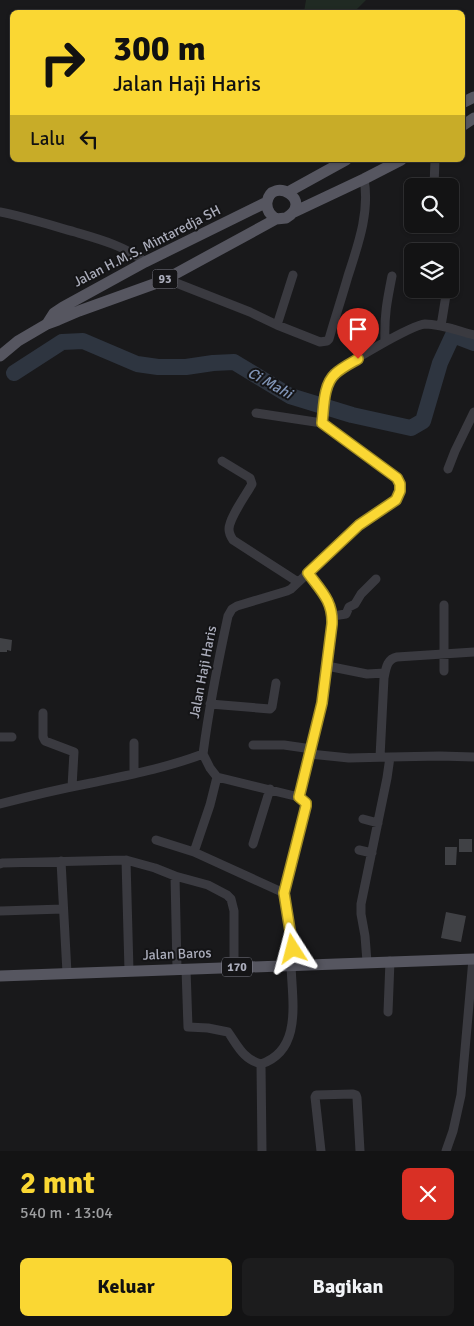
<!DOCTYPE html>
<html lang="id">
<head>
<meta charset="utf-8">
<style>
	:root { --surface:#131314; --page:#1c1c1d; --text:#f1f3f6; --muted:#9d9ea0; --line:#323234; --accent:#fad733 }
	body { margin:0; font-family:Signika,sans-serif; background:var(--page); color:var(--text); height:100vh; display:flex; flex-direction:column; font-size:19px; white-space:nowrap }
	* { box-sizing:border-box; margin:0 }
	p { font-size:16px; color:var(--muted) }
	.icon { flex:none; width:28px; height:28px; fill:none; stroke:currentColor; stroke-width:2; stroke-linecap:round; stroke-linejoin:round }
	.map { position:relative; height:1151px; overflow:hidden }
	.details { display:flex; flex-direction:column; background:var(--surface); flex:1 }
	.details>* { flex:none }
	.hud { position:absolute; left:10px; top:10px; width:455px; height:152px; border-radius:8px; box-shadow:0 1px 4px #0004,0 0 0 1px var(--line); background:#fad733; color:#111; overflow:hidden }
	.fabs { position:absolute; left:404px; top:178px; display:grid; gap:10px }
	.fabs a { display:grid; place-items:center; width:55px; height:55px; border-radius:8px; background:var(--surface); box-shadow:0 1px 4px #0004,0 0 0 1px var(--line); font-size:25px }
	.pin { position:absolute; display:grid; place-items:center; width:42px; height:42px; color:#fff; margin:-51px -21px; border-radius:50% 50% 50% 0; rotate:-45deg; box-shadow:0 0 5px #0007 }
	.pin .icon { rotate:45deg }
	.me { position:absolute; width:55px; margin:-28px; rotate:351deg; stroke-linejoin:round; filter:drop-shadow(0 0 4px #0008) }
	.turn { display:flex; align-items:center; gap:18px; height:105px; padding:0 20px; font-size:22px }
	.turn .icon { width:65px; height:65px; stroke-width:2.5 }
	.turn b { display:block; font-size:35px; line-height:42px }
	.then { display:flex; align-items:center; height:48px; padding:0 20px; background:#0003; gap:10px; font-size:19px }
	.round { display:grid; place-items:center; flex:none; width:52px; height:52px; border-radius:8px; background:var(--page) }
	.summary { display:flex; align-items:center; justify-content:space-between; height:85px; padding:0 20px }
	h1 { font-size:30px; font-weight:700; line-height:38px; color:var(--accent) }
	.primary-button { display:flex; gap:10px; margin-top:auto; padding:10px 20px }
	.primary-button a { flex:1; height:58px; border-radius:8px; background:var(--accent); color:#111; font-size:20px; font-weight:700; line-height:58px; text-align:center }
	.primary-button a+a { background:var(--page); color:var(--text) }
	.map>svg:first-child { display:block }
	.green { fill:#202a23 }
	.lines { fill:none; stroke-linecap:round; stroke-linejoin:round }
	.river { stroke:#2e3540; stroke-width:16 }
	.building { fill:#404145 }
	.minor { stroke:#3a3a40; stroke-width:9 }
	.major { stroke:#565660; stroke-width:11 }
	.route-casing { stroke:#a28c21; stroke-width:12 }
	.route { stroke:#fad733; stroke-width:9 }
	.labels { text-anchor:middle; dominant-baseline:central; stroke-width:4; stroke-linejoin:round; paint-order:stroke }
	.shield { fill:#141416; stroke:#7e7f8a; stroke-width:1 }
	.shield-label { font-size:12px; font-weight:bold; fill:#abadbb }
	.street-label { font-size:14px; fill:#abadbb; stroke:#141416 }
	.water-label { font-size:15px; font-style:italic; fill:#8195b7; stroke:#141416 }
</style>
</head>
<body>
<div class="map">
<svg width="474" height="1151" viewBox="0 0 474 1151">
	<rect width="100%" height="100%" fill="#19191b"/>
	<path class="green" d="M306,0H366L354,12H304Z"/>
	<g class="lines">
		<path class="river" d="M14,373L62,342L83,341L137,364L158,367H186L213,363L234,362L290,396L352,415L411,428L423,421L440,363L453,335L474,343"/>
	</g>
	<path class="building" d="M0,638L12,640L11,651L7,650V652H0Z
		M459,839H472V852H459Z
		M445,847H457L456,865H445Z
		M446,912L466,916L461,942L441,938Z"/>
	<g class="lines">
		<path class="minor" d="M434,186L435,160
			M0,212C25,217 50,225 75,232C99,239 125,246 145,262
			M166,279L250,312L277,325L320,342L327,341L329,339C335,318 342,297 348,276C358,245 370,212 364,179
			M277,325L293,275
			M441,326L447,289
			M385,342C384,316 387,301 392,276
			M256,413L322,423
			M222,461L250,478L252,484C246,495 229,518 229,529C229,534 231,537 233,540L298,582
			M448,469L455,451L474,412
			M308,573C321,591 333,601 332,624L322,703L310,754
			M444,605V671
			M333,616L346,614L349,607L355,604L361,594L376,579
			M327,666L367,674L385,673
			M210,704L270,709L272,707L276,683
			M43,713V737L45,741L74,752L72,787
			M0,737H12
			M134,743V774
			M253,745H284L312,749
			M203,754C209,707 218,662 228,616L232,609L237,606L287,591L291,589L359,525L396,500C401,493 402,485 397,479L322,423C324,410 323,392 330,381C330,380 333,375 334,375C344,364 412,325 425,324C442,324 458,331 474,335
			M203,754L210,768L217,777L299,797L306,803V805L284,893L296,965
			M380,757L384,678C386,668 387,659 397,657L474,652
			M390,757L440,756L474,757
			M299,797L310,754L349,758L390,757L387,778L361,904V914L365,936L367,962
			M0,804C30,796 60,789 91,783C129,775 166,768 203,754
			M363,819L378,823
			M156,840L194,852L284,893
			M253,844L270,789
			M359,850L372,853
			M194,852L210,805L217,777
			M126,860L129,971
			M61,861L67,973
			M0,864L2,863L126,860L155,868L175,876L208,885L227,895L231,899L234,911V967
			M175,876L177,969
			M0,911L63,909
			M186,969L188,1027L208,1028L228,1032C238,1046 243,1059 261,1064
			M388,1012L390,961
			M261,1064C303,1050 292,1000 291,965
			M261,1064L262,1151
			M321,1151L315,1097L316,1095L353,1094L356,1095L357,1098L360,1151
			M446,1151L453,1131L461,1095L473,959"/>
		<path class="major" d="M462,103L474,97
			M462,126L474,118
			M288,192L346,160
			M294,212L364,179L401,160
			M47,324L54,313L63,307L145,262L267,202
			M0,356L18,341L47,324L58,320L79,311L154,284L166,279L276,219L286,218C315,201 272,175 267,202C266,210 270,215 276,219
			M0,976L474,959"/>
	</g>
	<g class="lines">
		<defs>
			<path id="route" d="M293,949L284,893L306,806V803L299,797L322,703L332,624C333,601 321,591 308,573L359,525L396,500L400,491V484L397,478L322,423C324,408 323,385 335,374C341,368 351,363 358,359"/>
		</defs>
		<use href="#route" class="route-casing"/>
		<use href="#route" class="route"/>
	</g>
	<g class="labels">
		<g class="shield">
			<rect x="152.5" y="269.5" width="25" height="19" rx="4"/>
			<rect x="222" y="957.5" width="30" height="19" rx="4"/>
		</g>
		<g class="shield-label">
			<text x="165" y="279">93</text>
			<text x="237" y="967">170</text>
		</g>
		<g class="street-label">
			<text transform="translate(147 246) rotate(-27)">Jalan H.M.S. Mintaredja SH</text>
			<text transform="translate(203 672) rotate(-79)">Jalan Haji Haris</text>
			<text transform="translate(177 954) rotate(-2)">Jalan Baros</text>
		</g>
		<g class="water-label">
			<text transform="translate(270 383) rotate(29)">Ci Mahi</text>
		</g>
	</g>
</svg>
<div class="fabs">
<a><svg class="icon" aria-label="search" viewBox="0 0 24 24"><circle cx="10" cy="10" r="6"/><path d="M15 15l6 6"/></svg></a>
<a><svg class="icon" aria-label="layers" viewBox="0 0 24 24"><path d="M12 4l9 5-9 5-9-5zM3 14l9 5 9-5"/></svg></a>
</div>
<div class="pin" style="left:358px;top:359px;background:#d93025"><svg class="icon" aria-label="arrive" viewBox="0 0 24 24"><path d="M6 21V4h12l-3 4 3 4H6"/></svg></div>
<svg class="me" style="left:293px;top:949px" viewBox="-20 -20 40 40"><path d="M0-17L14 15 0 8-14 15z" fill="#fad733" stroke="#fff" stroke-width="4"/></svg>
<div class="hud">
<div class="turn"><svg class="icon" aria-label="right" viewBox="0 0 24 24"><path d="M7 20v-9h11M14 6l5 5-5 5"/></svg><div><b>300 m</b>Jalan Haji Haris</div></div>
<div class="then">Lalu<svg class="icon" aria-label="left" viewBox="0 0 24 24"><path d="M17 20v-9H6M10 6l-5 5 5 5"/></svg></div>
</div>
</div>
<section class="details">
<div class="summary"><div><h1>2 mnt</h1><p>540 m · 13:04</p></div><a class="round" style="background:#d93025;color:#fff"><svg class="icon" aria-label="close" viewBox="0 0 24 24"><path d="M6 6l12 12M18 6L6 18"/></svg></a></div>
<div class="primary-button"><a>Keluar</a><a>Bagikan</a></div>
</section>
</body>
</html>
